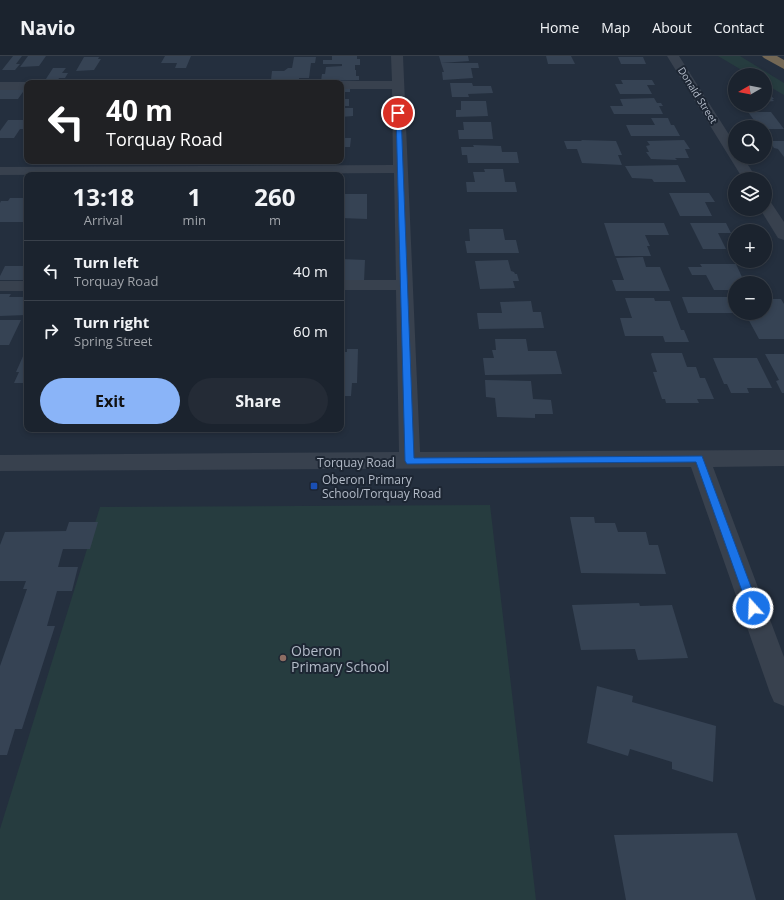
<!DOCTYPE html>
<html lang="en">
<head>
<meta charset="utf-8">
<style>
	:root { --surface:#1b232e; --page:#242b36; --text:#f1f3f6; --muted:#a0a4aa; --line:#39404a; --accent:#8ab4f8 }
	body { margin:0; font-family:"Open Sans",sans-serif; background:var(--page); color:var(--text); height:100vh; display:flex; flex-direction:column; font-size:15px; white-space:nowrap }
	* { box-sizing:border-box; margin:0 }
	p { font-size:13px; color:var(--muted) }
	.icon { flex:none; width:22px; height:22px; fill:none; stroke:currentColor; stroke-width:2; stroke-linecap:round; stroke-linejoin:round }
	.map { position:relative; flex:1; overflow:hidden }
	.side { position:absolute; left:24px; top:116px; width:320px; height:260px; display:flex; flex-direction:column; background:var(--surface); border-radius:8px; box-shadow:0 2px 6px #0003,0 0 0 1px var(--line) }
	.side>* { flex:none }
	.guide { position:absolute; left:24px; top:24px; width:320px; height:84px; border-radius:8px; box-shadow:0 2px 6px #0003,0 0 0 1px var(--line); background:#202124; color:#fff; overflow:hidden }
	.needle { width:26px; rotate:261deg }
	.buttons { position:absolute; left:728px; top:12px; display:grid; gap:8px }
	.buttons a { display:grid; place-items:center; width:44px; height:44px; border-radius:50%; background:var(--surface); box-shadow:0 2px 6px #0003,0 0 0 1px var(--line); font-size:20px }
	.pin { position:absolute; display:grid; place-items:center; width:34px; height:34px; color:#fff; margin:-17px; border:2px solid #fff; border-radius:50%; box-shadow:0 1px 4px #0007 }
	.me { position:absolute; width:44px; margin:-22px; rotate:340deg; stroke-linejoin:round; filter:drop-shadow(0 0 3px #0008) }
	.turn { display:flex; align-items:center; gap:14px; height:84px; padding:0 16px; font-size:18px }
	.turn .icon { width:52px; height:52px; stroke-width:2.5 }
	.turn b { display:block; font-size:28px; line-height:34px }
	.eta { display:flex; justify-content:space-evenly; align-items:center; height:68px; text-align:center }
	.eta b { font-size:24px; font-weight:700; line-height:28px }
	.action { display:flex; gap:8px; margin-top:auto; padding:8px 16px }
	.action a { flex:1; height:46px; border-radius:24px; background:var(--accent); color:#111; font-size:16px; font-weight:700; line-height:46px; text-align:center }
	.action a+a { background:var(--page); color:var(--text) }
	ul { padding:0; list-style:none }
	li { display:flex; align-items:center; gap:12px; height:60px; padding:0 16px; border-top:1px solid var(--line) }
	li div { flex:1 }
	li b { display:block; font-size:15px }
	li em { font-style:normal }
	header { display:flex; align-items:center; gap:24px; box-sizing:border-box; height:56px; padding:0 20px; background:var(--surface); border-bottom:1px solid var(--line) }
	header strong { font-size:19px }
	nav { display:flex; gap:22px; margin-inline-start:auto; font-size:14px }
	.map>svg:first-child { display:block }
	.green { fill:#263c3f }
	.building { fill:#364354 }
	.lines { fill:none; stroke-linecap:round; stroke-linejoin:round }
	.minor { fill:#38414e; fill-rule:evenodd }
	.highway { fill:#746855; fill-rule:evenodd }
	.route { fill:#1a73e8; stroke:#114b97 }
	.transit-dot { fill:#1a4fb4; stroke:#1d2633; stroke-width:1.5 }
	.education-dot { fill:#8d6e63; stroke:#1d2633; stroke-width:1.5 }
	.labels { text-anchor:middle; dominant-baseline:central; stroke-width:4; stroke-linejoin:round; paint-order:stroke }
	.far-street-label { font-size:10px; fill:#b4bcc9; stroke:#1d2633 }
	.street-label { font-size:12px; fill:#b4bcc9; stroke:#1d2633 }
	.poi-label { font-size:12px; fill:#b4bcc9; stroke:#1d2633; text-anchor:start }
	.near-poi-label { font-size:14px; fill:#b4bcc9; stroke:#1d2633; text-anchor:start }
</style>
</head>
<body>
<header>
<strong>Navio</strong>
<nav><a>Home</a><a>Map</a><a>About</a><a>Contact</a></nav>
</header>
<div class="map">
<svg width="784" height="844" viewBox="0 0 784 844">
	<rect width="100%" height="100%" fill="#242f3e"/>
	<path class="green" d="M718,0H740L784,27V39L765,28V19H750Z
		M490,449L536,844H0V773L100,451Z"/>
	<path class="building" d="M13,0H22L16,8H20L15,14H2Z
		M28,0H46L39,10L20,11Z
		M165,0H191L186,12H175L177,7H161Z
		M332,0H357V3H360V9H355V14H356V20H359V24L321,25L322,18H325L326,11L342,10V8H323V4H332Z
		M439,0H468L469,5L441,7Z
		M546,0H571L575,8H548Z
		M84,1H99L98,3H101L94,14L76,15Z
		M294,1H316L315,7H311L309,22H299V24H271L272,15H284L288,12H292Z
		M618,1H643L646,8H621Z
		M441,7H478L479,12H471L473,22L443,24L442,16H444Z
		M53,12H66L62,17H68L65,22H59L57,26H44Z
		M621,24H652L655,29H647L652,38H620L615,28H623Z
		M450,27H472L473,30H491L493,37L468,38L469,41H452Z
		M341,32H350V36H345V43H349V50H341Z
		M0,33H25L18,43H0Z
		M765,33L774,43H772L774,45L765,46Z
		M654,42L657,47H661L663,50H659L663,58H614L610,50H623L620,43Z
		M461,45H486L488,60L456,61V54H461Z
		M341,52H353V60L341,61Z
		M748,56H771L784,73H765V71H759Z
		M651,62H668L671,69H674L680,80H631L626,69H655Z
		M8,64H27V73H20L14,82H0V75Z
		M463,66H491L493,83H459L458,74H464Z
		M341,82H351L350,91H341Z
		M581,84L616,85L622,99H618L622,109L582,107L577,93H567L564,85H582Z
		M684,84L690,93H685L689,102H675L677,104L651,103L646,96H649L646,90L650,89L647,85Z
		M769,85H784V101L778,93L774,92Z
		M473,89L501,90L502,96H517L519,107H468L467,99H462L461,91H474Z
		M678,109L686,126H654L652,123L632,122L625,110Z
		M484,113H503L505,126H515L517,136H467L466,126H475L473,116H485Z
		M669,137H709L715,146H705L712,160H680Z
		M345,138H367V163L341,162V145H345Z
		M10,142H27V166H0V147L1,145H8Z
		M604,167H664L669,179H645L650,190H647L651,200H615Z
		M690,167H726L731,177H718L726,193H703Z
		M469,173H503L505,184H516L519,197H467L465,185H470Z
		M643,201L646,211H660L670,235H616L612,224H624L616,202Z
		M341,203L365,204L364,226H341Z
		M508,204L511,215L514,216L515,218H517L519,225H513L515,232L480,233L475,205Z
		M700,208H736L742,221H755L758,227H735V234H714L706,219H692L688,211H702Z
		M5,210H27V224H0V220Z
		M0,238H11L9,241H27L26,259L0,260Z
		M682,241H731L735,250V257H688Z
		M625,242H654L655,245H670L681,274H684L689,286H665L663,280H625L620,262H632Z
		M765,243H781L784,248V283H759L746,259L765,257Z
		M531,245L533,256H541L544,272L479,273L477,257H502L500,246Z
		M0,264H21L9,289H0Z
		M495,283H526L528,295H556L562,318L485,319L483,302H494L492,294H496Z
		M347,293H358L357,327H352L351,340H341V296H347Z
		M652,297H682L687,311H696L700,322H705L714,343H697L699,347H666L665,343H662L653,316H657L651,298Z
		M24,298H27V327H14L19,316H16Z
		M765,298H784V337H782L776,325L779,324Z
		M713,302H757L772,332H747L749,337H731L727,328H724Z
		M485,324L531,325L533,343L551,344L553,358H535V362L497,361L495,342L486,341Z
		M570,461H594L595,467H615L618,476H646L649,489H658L666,518L581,517Z
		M69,466H98L90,493H63L58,511H78L72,535H57L47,570H55L22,673H15L7,699H0V610L27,533H23L26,525H0V489L5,476L66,475Z
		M639,547L640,550L672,549L688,602L638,604L635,593L581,594L572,549Z
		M597,630L633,640L632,646L716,670L713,726L672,713V706L630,693L628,700L587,687Z
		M737,777L756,844H626L614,779Z"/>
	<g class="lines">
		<path class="minor" d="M391,0H403L420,396L784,394V410L713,411L784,601V650L774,646L770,637L691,411L0,415V399L399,396L396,234H341V224H396L394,117L0,119V111L393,109L392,33H341V27H336L341,25H392Z
			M667,0H679L735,88V101H743L757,123H743Z
			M0,26H27L30,27H27V34H0Z
			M765,143L770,145L784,166V184L778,182L760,153H765Z
			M0,225H27V235H0Z"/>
		<path class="highway" d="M762,0H777L784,4V13L764,2Z"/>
	</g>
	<path class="route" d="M398,55L401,57L414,402L702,400L759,552L757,556L753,557L750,556L748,552L696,406L407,408L405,405L396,57Z"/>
	<rect class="transit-dot" x="310" y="426" width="8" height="8" rx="2"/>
	<circle class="education-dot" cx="283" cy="602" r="4"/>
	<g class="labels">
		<g class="far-street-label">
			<text transform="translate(698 39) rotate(58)">Donald Street</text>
		</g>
		<g class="street-label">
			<text x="356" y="406">Torquay Road</text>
		</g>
		<g class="poi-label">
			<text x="322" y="423">Oberon Primary<tspan x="322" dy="14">School/Torquay Road</tspan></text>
		</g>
		<g class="near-poi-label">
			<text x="291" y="594">Oberon<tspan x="291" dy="16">Primary School</tspan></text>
		</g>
	</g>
</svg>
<div class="buttons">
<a><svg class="needle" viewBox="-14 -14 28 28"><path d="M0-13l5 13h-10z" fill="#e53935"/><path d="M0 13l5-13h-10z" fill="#a0a4aa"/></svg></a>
<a><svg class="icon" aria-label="search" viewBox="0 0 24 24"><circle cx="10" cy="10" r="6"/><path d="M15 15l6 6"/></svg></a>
<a><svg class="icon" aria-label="layers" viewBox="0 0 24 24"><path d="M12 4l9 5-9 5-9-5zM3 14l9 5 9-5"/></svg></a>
<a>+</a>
<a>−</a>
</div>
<div class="pin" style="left:398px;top:57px;background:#d93025"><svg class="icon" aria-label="arrive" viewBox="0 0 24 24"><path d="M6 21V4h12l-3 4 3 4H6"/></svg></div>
<svg class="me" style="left:753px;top:552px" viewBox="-20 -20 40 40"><circle r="17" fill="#1a73e8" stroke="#fff" stroke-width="3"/><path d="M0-11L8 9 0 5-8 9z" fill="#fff"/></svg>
<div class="guide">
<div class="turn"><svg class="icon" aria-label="left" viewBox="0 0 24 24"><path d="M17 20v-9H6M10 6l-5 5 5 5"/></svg><div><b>40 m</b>Torquay Road</div></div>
</div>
<section class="side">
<div class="eta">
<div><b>13:18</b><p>Arrival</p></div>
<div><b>1</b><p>min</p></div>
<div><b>260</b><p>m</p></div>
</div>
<ul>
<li><svg class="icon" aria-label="left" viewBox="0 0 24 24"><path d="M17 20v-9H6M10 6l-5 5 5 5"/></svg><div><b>Turn left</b><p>Torquay Road</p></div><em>40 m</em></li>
<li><svg class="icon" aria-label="right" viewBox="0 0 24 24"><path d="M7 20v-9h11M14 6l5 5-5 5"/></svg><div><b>Turn right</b><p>Spring Street</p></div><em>60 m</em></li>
</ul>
<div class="action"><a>Exit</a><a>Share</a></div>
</section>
</div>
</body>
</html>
